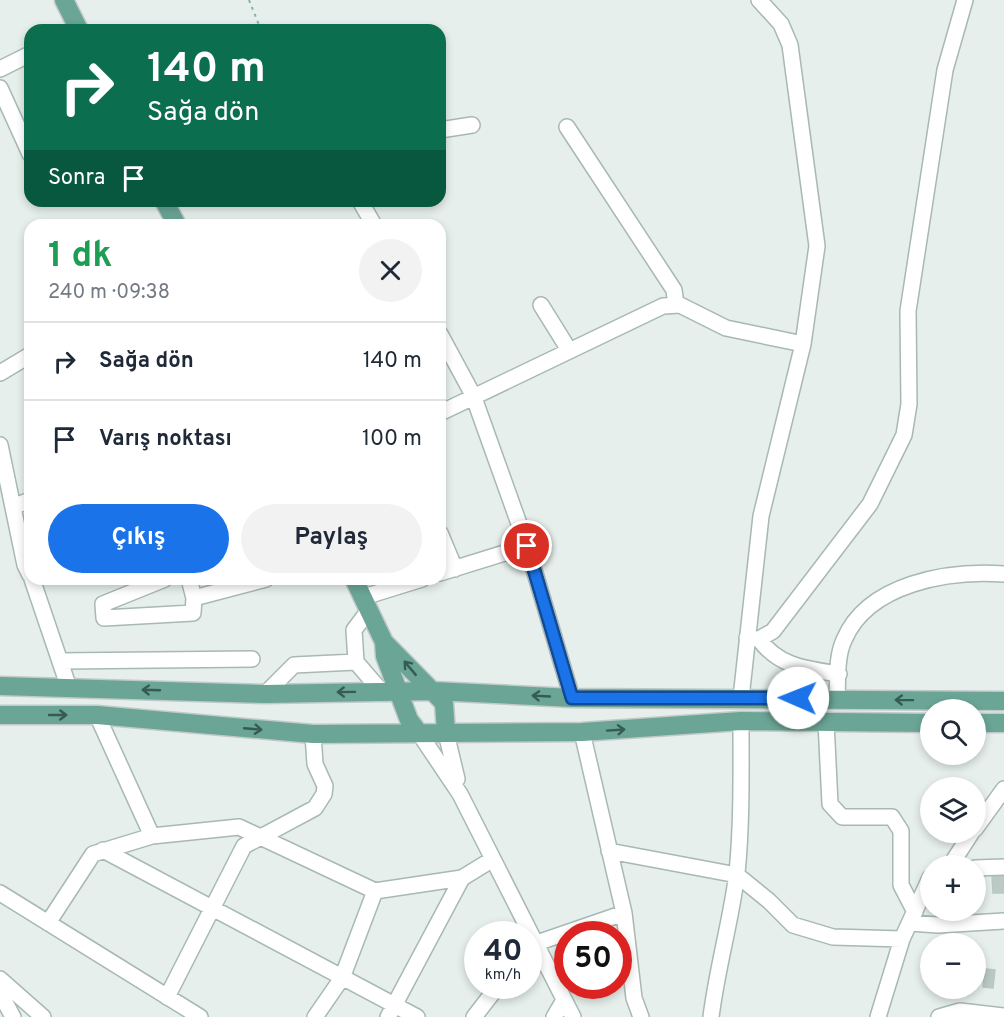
<!DOCTYPE html>
<html lang="tr">
<head>
<meta charset="utf-8">
<style>
	:root { --surface:#fff; --page:#f2f2f3; --text:#1f2937; --muted:#747a83; --line:#e0e1e3; --accent:#1a73e8 }
	body { margin:0; font-family:Overpass,sans-serif; background:var(--page); color:var(--text); height:100vh; display:flex; flex-direction:column; font-size:22px; white-space:nowrap }
	* { box-sizing:border-box; margin:0 }
	p { font-size:20px; color:var(--muted) }
	.icon { flex:none; width:33px; height:33px; fill:none; stroke:currentColor; stroke-width:2; stroke-linecap:round; stroke-linejoin:round }
	.map { position:relative; flex:1; overflow:hidden }
	.side { position:absolute; left:24px; top:219px; width:422px; height:366px; display:flex; flex-direction:column; background:var(--surface); border-radius:18px; box-shadow:0 3px 9px #0003 }
	.side>* { flex:none }
	.guide { position:absolute; left:24px; top:24px; width:422px; height:183px; border-radius:18px; box-shadow:0 3px 9px #0003; background:#0b6e4f; color:#fff; overflow:hidden }
	.controls { position:absolute; left:920px; top:699px; display:grid; gap:12px }
	.controls a { display:grid; place-items:center; width:66px; height:66px; border-radius:50%; background:var(--surface); box-shadow:0 3px 9px #0003; font-size:30px }
	.speed { position:absolute; left:464px; top:921px; display:flex; gap:12px; font-size:30px; font-weight:700; text-align:center }
	.speed>* { display:grid; place-content:center; width:78px; height:78px; border-radius:50%; background:var(--surface); box-shadow:0 3px 9px #0003; line-height:1 }
	.speed small { font-size:15px; font-weight:400 }
	.speed .limit { border:9px solid #d22; background:#fff; color:#111 }
	.pin { position:absolute; display:grid; place-items:center; width:51px; height:51px; color:#fff; margin:-26px; border:3px solid #fff; border-radius:50%; box-shadow:0 2px 6px #0007 }
	.me { position:absolute; width:66px; margin:-33px; rotate:271deg; stroke-linejoin:round; filter:drop-shadow(0 0 4px #0008) }
	.turn { display:flex; align-items:center; gap:21px; height:126px; padding:0 24px; font-size:27px }
	.turn .icon { width:78px; height:78px; stroke-width:2.5 }
	.turn b { display:block; font-size:42px; line-height:51px }
	.then { display:flex; align-items:center; height:57px; padding:0 24px; background:#0003; gap:12px; font-size:22px }
	.round { display:grid; place-items:center; flex:none; width:63px; height:63px; border-radius:32px; background:var(--page) }
	.summary { display:flex; align-items:center; justify-content:space-between; height:102px; padding:0 24px }
	h1 { font-size:36px; font-weight:700; line-height:45px; color:#1e9e55 }
	.action { display:flex; gap:12px; margin-top:auto; padding:12px 24px }
	.action a { flex:1; height:69px; border-radius:36px; background:var(--accent); color:#fff; font-size:24px; font-weight:700; line-height:69px; text-align:center }
	.action a+a { background:var(--page); color:var(--text) }
	ul { padding:0; list-style:none }
	li { display:flex; align-items:center; gap:18px; height:78px; padding:0 24px; border-top:2px solid var(--line) }
	li div { flex:1 }
	li b { display:block; font-size:22px }
	li em { font-style:normal }
	.map>svg:first-child { display:block }
	.building { fill:#bbcac4; stroke:#b8c9c2; stroke-width:1.5 }
	.lines { fill:none; stroke-linecap:round; stroke-linejoin:round }
	.minor-casing { stroke:#a8b8b2; stroke-width:18 }
	.major-casing { stroke:#c2cac8; stroke-width:21 }
	.path { stroke:#86b3a5; stroke-width:2; stroke-dasharray:3 4.5; stroke-linecap:butt }
	.minor { stroke:#fff; stroke-width:15 }
	.major { stroke:#6aa596; stroke-width:18 }
	.oneway { stroke:#365b51 }
	.route-casing { stroke:#114b97; stroke-width:15 }
	.route { stroke:#1a73e8; stroke-width:10 }
</style>
</head>
<body>
<div class="map">
<svg width="1004" height="1017" viewBox="0 0 1004 1017">
	<rect width="100%" height="100%" fill="#e6efeb"/>
	<path class="building" d="M975,874H982L984,894L975,895Z
		M992,875H1004V893H993Z
		M985,969L995,970L993,988L983,987Z"/>
	<g class="lines">
		<defs>
			<path id="minor" d="M759,0L781,24L790,45L817,246L803,344
				M0,69L30,54
				M0,88L30,154
				M567,127L674,290L676,305
				M440,130L472,125
				M360,201L374,225
				M541,305L569,350
				M440,334L473,395L527,546L572,698
				M0,373L30,355
				M440,413L663,306L680,305L726,328L803,344L761,516L741,698
				M0,445L25,565L30,575
				M13,507L30,500
				M440,533L455,569
				M440,573L527,546
				M32,579L69,688
				M165,579L103,604L104,618L193,613L194,598L189,579
				M364,597L422,579
				M194,598L266,579
				M747,638L759,639L773,631L870,504L904,435L909,404L908,311L945,70L965,0
				M759,639C779,667 807,669 839,674
				M60,661L252,659
				M356,662L354,630L369,610
				M265,694L294,665L356,662L381,691
				M837,699C838,680 836,657 844,640C868,583 949,570 1004,574
				M97,715L152,836
				M826,722L830,804L842,817H892L901,831V885L915,912
				M582,732L624,913L634,998L641,1017
				M419,733L460,794L573,1017
				M446,733L457,779
				M975,829L1004,789
				M103,850L417,1017
				M609,851L737,875L769,901L793,925L833,937L902,939
				M950,866L972,832
				M975,868L1004,867
				M0,893L200,1017
				M48,923L93,854L152,836L239,827L375,891L462,878L493,859
				M910,923L938,925L1004,921
				M528,946L624,913
				M0,979L43,1017
				M0,993L13,1017
				M167,997L244,846L315,808L324,794L325,786L315,764L313,734
				M315,1017L342,978L375,891
				M388,1017L462,878
				M474,1017L498,986
				M554,1017L564,1000
				M711,1017C717,968 731,921 737,873C742,823 741,772 741,721
				M878,1017L902,939L930,878
				M939,1017L960,1011L1004,1016"/>
			<path id="major" d="M64,0L79,30
				M164,201L177,225
				M354,579L384,642L385,656L409,720L419,733
				M384,642L444,703L446,733
				M0,686L265,694L434,691L572,698L1004,701
				M0,715H97L313,734L582,732L741,721L930,723
				M975,723H1004"/>
		</defs>
		<use href="#minor" class="minor-casing"/>
		<use href="#major" class="major-casing"/>
		<path class="path" d="M249,0L261,30"/>
		<use href="#minor" class="minor"/>
		<use href="#major" class="major"/>
	</g>
	<defs><path id="oneway-shaft" d="M-6 0H5M1.5-3L5.5 0L1.5 3" fill="none" stroke-width="1.6" stroke-linecap="round" stroke-linejoin="round" transform="scale(1.5)"/></defs>
	<g class="oneway">
		<use href="#oneway-shaft" transform="translate(410 668) rotate(-130)"/>
		<use href="#oneway-shaft" transform="translate(151 690) rotate(-178)"/>
		<use href="#oneway-shaft" transform="translate(346 692) rotate(179)"/>
		<use href="#oneway-shaft" transform="translate(541 696) rotate(-177)"/>
		<use href="#oneway-shaft" transform="translate(904 700) rotate(-179)"/>
		<use href="#oneway-shaft" transform="translate(58 715)"/>
		<use href="#oneway-shaft" transform="translate(253 729) rotate(5)"/>
		<use href="#oneway-shaft" transform="translate(616 730) rotate(-4)"/>
	</g>
	<g class="lines">
		<defs>
			<path id="route" d="M527,546L572,698H798"/>
		</defs>
		<use href="#route" class="route-casing"/>
		<use href="#route" class="route"/>
	</g>
</svg>
<div class="controls">
<a><svg class="icon" aria-label="search" viewBox="0 0 24 24"><circle cx="10" cy="10" r="6"/><path d="M15 15l6 6"/></svg></a>
<a><svg class="icon" aria-label="layers" viewBox="0 0 24 24"><path d="M12 4l9 5-9 5-9-5zM3 14l9 5 9-5"/></svg></a>
<a>+</a>
<a>−</a>
</div>
<div class="speed"><div>40<small>km/h</small></div><div class="limit">50</div></div>
<div class="pin" style="left:527px;top:546px;background:#d93025"><svg class="icon" aria-label="arrive" viewBox="0 0 24 24"><path d="M6 21V4h12l-3 4 3 4H6"/></svg></div>
<svg class="me" style="left:798px;top:698px" viewBox="-20 -20 40 40"><circle r="19" fill="#fff"/><path d="M0-13L10 11 0 6-10 11z" fill="#1a73e8"/></svg>
<div class="guide">
<div class="turn"><svg class="icon" aria-label="right" viewBox="0 0 24 24"><path d="M7 20v-9h11M14 6l5 5-5 5"/></svg><div><b>140 m</b>Sağa dön</div></div>
<div class="then">Sonra<svg class="icon" aria-label="arrive" viewBox="0 0 24 24"><path d="M6 21V4h12l-3 4 3 4H6"/></svg></div>
</div>
<section class="side">
<div class="summary"><div><h1>1 dk</h1><p>240 m · 09:38</p></div><a class="round"><svg class="icon" aria-label="close" viewBox="0 0 24 24"><path d="M6 6l12 12M18 6L6 18"/></svg></a></div>
<ul>
<li><svg class="icon" aria-label="right" viewBox="0 0 24 24"><path d="M7 20v-9h11M14 6l5 5-5 5"/></svg><div><b>Sağa dön</b></div><em>140 m</em></li>
<li><svg class="icon" aria-label="arrive" viewBox="0 0 24 24"><path d="M6 21V4h12l-3 4 3 4H6"/></svg><div><b>Varış noktası</b></div><em>100 m</em></li>
</ul>
<div class="action"><a>Çıkış</a><a>Paylaş</a></div>
</section>
</div>
</body>
</html>
